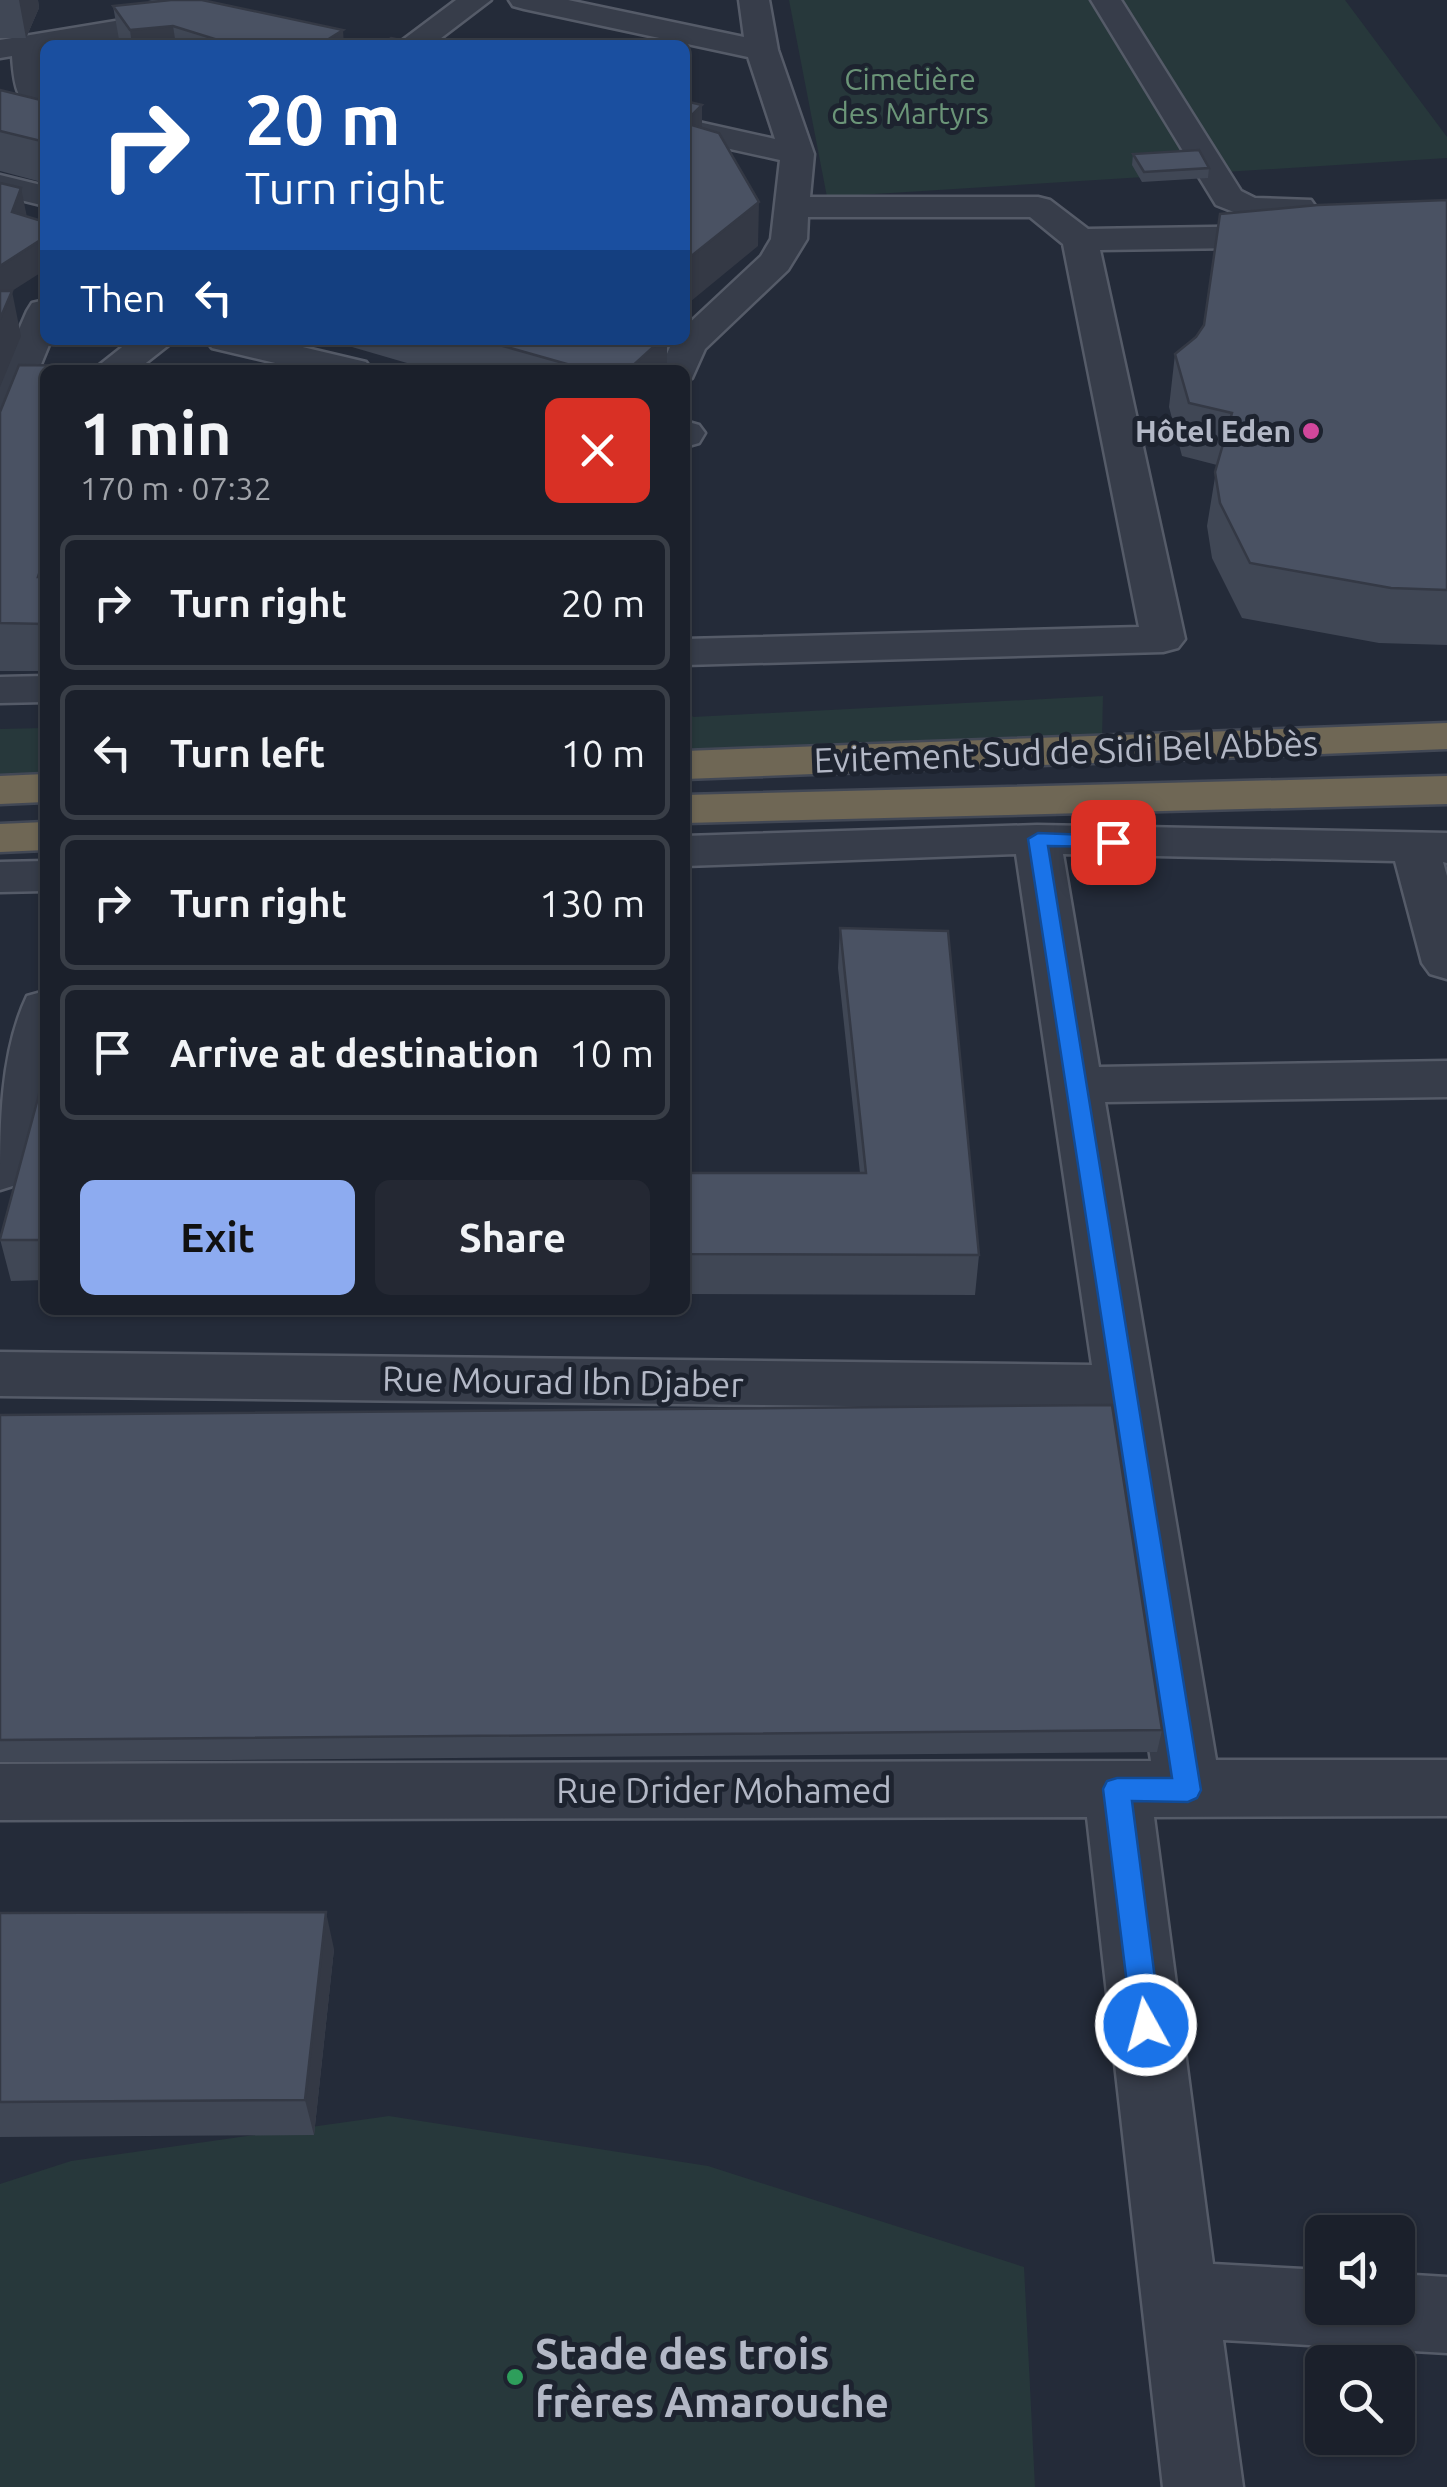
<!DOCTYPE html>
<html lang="en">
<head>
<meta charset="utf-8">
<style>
	:root { --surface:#1b202b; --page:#242833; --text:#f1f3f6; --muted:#a0a3a9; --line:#393e47; --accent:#8dabf0 }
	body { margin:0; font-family:Ubuntu,sans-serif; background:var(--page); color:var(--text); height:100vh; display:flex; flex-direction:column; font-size:38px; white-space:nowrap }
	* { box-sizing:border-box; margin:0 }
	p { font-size:32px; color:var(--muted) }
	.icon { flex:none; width:55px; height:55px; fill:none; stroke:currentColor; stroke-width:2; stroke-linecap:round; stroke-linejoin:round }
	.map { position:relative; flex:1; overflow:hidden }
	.panel { position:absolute; left:40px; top:365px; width:650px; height:950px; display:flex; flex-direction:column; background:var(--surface); border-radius:15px; box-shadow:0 2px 8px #0004,0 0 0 2px var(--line) }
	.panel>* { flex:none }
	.hud { position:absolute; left:40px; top:40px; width:650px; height:305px; border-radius:15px; box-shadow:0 2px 8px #0004,0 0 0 2px var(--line); background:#1a4fa0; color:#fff; overflow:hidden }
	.controls { position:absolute; left:1305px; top:2215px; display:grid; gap:20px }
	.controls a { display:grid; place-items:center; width:110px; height:110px; border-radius:15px; background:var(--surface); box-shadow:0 2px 8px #0004,0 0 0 2px var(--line); font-size:50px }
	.pin { position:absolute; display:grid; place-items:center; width:85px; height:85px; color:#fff; margin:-42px; border-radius:20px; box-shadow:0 5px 15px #0006 }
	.me { position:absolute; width:110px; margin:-55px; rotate:353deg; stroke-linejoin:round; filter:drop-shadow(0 0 8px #0008) }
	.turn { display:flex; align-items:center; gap:35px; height:210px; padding:0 40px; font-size:45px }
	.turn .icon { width:130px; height:130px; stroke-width:2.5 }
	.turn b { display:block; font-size:70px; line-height:85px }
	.then { display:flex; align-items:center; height:95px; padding:0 40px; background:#0003; gap:20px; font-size:38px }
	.round { display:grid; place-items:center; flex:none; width:105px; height:105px; border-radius:15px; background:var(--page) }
	.headline { display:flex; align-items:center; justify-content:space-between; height:170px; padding:0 40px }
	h1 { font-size:60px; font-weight:600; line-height:75px }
	.cta { display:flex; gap:20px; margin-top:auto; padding:20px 40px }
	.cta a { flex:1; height:115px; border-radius:15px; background:var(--accent); color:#111; font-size:40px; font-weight:600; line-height:115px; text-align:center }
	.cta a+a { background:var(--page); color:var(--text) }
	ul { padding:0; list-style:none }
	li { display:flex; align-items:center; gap:30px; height:135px; margin:0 20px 15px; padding:0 20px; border:5px solid var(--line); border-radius:15px }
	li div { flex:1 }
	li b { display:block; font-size:38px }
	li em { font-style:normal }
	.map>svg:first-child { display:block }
	.green { fill:#27383b }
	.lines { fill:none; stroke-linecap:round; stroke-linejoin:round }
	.minor-casing { stroke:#555b68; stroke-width:5 }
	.highway-casing { stroke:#424855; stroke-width:5 }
	.minor { fill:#373d4a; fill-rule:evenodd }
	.highway { fill:#6f6755; fill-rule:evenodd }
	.wall { fill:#404755 }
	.shaded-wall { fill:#343945 }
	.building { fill:#4a5263; stroke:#343945; stroke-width:2.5 }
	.route { fill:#1a73e8; stroke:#114b97; stroke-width:2.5 }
	.hotel-dot { fill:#d1479c; stroke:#1d232f; stroke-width:4 }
	.leisure-dot { fill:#2e9e5b; stroke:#1d232f; stroke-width:4 }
	.labels { text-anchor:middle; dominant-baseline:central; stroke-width:10; stroke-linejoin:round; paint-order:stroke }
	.far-park-label { font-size:30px; fill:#6b9578; stroke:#1d232f }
	.far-poi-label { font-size:30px; font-weight:bold; fill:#b3b8c6; stroke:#1d232f; text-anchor:end }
	.street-label { font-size:35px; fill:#b3b8c6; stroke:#1d232f }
	.near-poi-label { font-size:42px; font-weight:bold; fill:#b3b8c6; stroke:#1d232f; text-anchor:start }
</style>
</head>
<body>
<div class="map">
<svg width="1447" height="2487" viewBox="0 0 1447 2487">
	<rect width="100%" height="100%" fill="#242b39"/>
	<path class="green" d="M789,0H1345L1447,137V158L827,197Z
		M1103,696L1102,738L685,755V704L693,717Z
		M45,728V780L0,782V729Z
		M389,2116L708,2166L1024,2267L1035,2487H0V2184L71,2161Z"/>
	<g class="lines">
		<defs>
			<path id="minor" d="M456,0H491L432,45H396Z
				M509,0H568L744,37L739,0H769L778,50L814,154L810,197H1038L1050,200L1088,229L1447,223V245L1100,250L1185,639L1178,648L1163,652L685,665V639L1139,627L1063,244L1030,217H808L807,239L788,270L705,349L692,378L685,380V370H660L673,340H685V327L761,256L771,239L780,160L685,139V119L775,139L748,57L524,9L513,6Z
				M1091,0H1121L1241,191L1255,198L1311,200L1316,207L1311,214L1249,218L1216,205Z
				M206,6L340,38L345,45H291L206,24L81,45H45V114C15,106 14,83 12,56L0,58V40Z
				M0,175L45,186V206L0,195Z
				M45,300V340H51L19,418L14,426L0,430V373L27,311L32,303Z
				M131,340H175L137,370H93Z
				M206,340H273L366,362L372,370H305L212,348Z
				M685,421L699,425L705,433L699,443L685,447Z
				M45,676V702L0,703V677Z
				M1037,825L1447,833V863L1443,862L1447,876V979L1430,974L1422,963L1395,861L1063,854L1099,1067L1447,1061V1097L1105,1102L1216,1760H1447V1816L1154,1817L1213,2264L1322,2270V2308H1398V2274L1447,2277V2353L1223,2340L1243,2487H1163L1087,1817L0,1820V1764L1151,1761L1098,1409L0,1396V1352L1092,1365L1016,854L685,866V836Z
				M45,861V891L0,892V862Z
				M45,991C45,1055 53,1127 19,1184L0,1190C0,1126 0,1053 27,996Z"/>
			<path id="highway" d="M1447,723V749L685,779V751Z
				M45,774V802L0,804V776Z
				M1447,776V804L685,823V795Z
				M45,822V850L0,852V824Z"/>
		</defs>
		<use href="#minor" class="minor-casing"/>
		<use href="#highway" class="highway-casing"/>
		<use href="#minor" class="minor"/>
		<use href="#highway" class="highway"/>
	</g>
	<path class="wall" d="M0,0H38L39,8L26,38H0Z
		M148,0H202L344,45H120L113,6L156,2Z
		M0,90L45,101V183L0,171Z
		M1133,154L1209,168L1208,178L1142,182L1132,165Z
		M1447,200V645L1379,643L1242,618L1212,558L1207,526L1217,465L1182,456L1169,407L1175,354L1196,337Z
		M328,340H667V370H431Z
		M45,370V671H0V412Z
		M840,928L979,1255L975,1295L685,1294V1173H860L838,968Z
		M45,1076V1280L11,1281L0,1239Z
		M0,1415L1162,1730L1157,1752L0,1762Z
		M0,1913L334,1949L314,2135L0,2137Z"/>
	<path class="shaded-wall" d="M19,0H38L39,8L26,38Z
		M173,26L176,45H132L130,30Z
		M343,30L344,45H319Z
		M702,105V148L685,165V122Z
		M21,188L27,217L12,212Z
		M759,202L758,246L685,306V261Z
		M45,237V270L12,291L21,336L0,387V266Z
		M661,340H667V370H628Z
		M45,555V611L38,577Z
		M326,1912L334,1949L314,2135L305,2100Z"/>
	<path class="building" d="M171,0H202L343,30L319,45H228L231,44L173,26L130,30L113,6Z
		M391,38L422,45H382Z
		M0,90L45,101V142L0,131Z
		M685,101L702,105L685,122Z
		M685,123L719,133L759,202L685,261Z
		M1199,150L1209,168L1144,172L1133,154Z
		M0,183L21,188L12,212L45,222V237L0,266Z
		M1447,200V590L1391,588L1250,563L1220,503L1215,472L1232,413L1189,403L1175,354L1196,337L1204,325L1220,214L1318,205Z
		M0,291H12L0,319Z
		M482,340H661L628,370H588Z
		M19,365L173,367V370H45V555L38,577H45V624L0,623V412Z
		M840,928L948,931L979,1255L685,1254V1173H866Z
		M44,1076L45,1240H0V1239Z
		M1112,1405L1162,1730L0,1740V1415Z
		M326,1912L305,2100L0,2102V1913Z"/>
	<path class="route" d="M1038,833L1113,836L1123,842L1113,847L1048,846L1201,1790L1197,1798L1188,1802L1132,1801L1161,2025L1157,2034L1146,2038L1136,2034L1132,2025L1103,1789L1107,1781L1117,1778H1172L1028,839Z"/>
	<circle class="hotel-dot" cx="1311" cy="431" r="10"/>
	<circle class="leisure-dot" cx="515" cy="2377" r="10"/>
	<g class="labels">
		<g class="far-park-label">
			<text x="910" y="79">Cimetière<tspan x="910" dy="34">des Martyrs</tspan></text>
		</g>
		<g class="far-poi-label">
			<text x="1291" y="431">Hôtel Eden</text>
		</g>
		<g class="street-label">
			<text transform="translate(1066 751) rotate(-2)">Evitement Sud de Sidi Bel Abbès</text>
			<text transform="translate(563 1381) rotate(1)">Rue Mourad Ibn Djaber</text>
			<text x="724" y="1790">Rue Drider Mohamed</text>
		</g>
		<g class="near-poi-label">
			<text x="535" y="2353">Stade des trois<tspan x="535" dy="48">frères Amarouche</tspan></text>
		</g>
	</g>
</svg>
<div class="controls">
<a><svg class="icon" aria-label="sound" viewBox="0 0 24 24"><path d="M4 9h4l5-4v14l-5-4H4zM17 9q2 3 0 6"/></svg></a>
<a><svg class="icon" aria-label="search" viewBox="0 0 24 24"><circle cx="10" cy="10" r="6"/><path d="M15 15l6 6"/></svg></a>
</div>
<div class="pin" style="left:1113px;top:842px;background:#d93025"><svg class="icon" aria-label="arrive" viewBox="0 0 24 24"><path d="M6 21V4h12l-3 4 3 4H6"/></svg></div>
<svg class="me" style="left:1146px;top:2025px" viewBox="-20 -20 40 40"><circle r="17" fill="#1a73e8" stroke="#fff" stroke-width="3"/><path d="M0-11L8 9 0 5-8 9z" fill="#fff"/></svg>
<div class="hud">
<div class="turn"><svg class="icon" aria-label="right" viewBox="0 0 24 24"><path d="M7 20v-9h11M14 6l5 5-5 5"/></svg><div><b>20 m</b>Turn right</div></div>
<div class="then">Then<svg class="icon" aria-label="left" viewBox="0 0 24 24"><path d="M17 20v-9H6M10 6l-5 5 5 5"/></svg></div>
</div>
<section class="panel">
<div class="headline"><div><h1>1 min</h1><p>170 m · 07:32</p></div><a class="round" style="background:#d93025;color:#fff"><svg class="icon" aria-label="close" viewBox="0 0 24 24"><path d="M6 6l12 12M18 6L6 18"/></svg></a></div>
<ul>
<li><svg class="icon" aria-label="right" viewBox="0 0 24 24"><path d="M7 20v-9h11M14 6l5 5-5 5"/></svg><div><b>Turn right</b></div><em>20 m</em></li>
<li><svg class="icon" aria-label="left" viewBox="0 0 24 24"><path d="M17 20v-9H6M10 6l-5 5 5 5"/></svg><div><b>Turn left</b></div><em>10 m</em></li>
<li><svg class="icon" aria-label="right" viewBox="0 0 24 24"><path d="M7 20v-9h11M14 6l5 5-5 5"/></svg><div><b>Turn right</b></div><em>130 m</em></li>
<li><svg class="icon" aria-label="arrive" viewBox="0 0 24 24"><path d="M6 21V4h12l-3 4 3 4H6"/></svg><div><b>Arrive at destination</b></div><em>10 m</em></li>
</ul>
<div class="cta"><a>Exit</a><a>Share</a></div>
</section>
</div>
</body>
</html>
